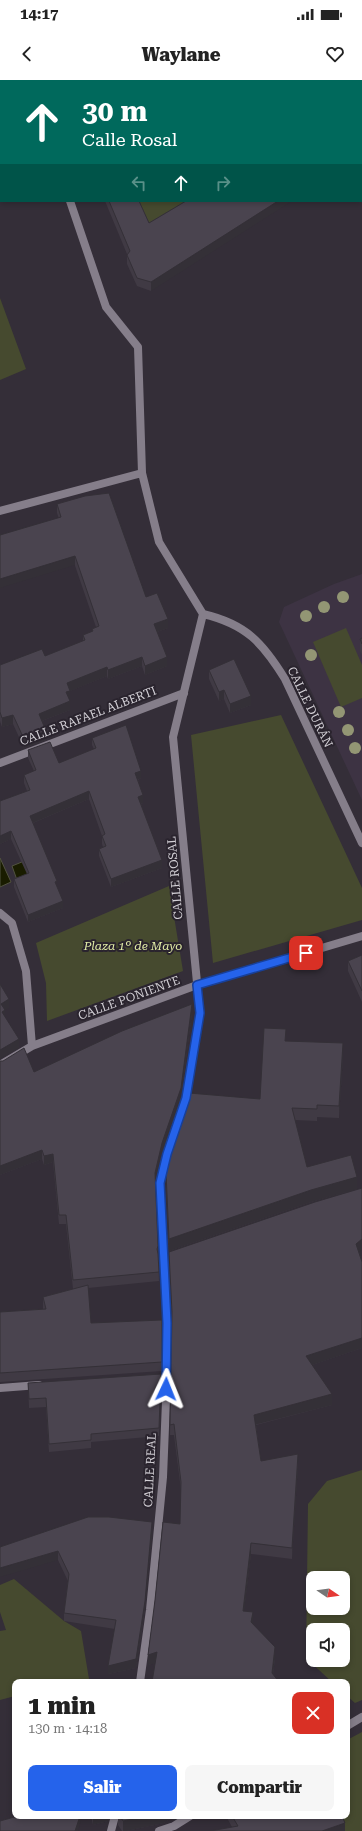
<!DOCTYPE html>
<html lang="es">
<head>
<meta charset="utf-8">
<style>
	:root { --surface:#fff; --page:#f6f6f6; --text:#222; --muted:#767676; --accent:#2563eb }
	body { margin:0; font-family:"Roboto Serif",serif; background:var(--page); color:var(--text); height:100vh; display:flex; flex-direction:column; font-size:15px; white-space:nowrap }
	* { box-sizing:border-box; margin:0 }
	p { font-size:13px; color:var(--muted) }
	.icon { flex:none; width:22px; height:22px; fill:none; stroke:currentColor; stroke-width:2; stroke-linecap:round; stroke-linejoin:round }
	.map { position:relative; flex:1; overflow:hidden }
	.panel { position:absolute; left:12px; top:1599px; width:338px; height:140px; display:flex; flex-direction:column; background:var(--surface); border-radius:8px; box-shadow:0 2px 6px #0003 }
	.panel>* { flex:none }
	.banner { position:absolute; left:0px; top:0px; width:362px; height:122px; box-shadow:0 2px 6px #0003; background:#00695c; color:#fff; overflow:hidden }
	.needle { width:26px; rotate:103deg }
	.tools { position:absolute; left:306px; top:1491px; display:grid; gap:8px }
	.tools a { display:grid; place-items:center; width:44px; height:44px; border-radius:8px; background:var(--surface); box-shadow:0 2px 6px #0003; font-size:20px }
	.pin { position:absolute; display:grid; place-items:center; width:34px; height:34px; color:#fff; margin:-17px; border-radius:8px; box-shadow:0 2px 6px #0006 }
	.me { position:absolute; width:44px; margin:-22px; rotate:2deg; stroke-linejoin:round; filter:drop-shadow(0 0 3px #0008) }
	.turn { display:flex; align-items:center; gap:14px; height:84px; padding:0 16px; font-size:18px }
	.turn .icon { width:52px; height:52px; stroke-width:2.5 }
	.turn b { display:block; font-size:28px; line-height:34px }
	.lanes { display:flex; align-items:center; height:38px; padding:0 16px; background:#0003; justify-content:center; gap:20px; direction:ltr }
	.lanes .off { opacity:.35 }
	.round { display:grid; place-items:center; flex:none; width:42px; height:42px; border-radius:8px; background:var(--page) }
	.head { display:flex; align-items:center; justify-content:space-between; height:68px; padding:0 16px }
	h1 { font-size:24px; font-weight:800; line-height:30px }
	.cta { display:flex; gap:8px; margin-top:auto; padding:8px 16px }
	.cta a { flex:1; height:46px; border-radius:8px; background:var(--accent); color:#fff; font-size:16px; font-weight:800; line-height:46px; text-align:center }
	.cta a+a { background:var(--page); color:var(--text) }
	.status { display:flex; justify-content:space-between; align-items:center; height:28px; padding:0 20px; background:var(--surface); direction:ltr }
	.status svg { height:11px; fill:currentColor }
	header { display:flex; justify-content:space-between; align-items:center; height:52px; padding:0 16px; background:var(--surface); font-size:18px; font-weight:800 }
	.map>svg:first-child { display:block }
	.built { fill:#3d3343 }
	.green { fill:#464a2f; fill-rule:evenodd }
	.water { fill:#191c00; stroke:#515240 }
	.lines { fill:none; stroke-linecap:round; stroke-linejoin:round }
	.minor { stroke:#857e8a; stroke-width:8 }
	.tertiary { stroke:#857e8a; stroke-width:8 }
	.tree { fill:#939674 }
	.wall { fill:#403a44 }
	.shaded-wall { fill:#343037 }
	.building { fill:#4a444f; stroke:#343037 }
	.route-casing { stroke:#184099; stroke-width:10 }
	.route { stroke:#2563eb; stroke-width:7 }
	.labels { text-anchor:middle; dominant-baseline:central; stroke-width:4; stroke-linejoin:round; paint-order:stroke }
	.street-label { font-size:12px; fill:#d3d0d6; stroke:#2a242e }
	.park-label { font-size:12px; font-style:italic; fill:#e1eca6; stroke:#2a242e }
</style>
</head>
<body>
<div class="status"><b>14:17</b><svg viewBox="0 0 49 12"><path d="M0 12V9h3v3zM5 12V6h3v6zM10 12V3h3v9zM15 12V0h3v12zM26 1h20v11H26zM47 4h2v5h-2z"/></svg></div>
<header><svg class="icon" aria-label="back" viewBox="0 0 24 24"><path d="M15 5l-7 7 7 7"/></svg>Waylane<svg class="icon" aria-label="heart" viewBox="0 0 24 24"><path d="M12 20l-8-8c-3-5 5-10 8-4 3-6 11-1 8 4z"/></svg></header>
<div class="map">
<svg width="362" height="1751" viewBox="0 0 362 1751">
	<rect width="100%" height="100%" fill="#342e38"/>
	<path class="built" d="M362,494V720L279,542L284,527L334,504Z"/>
	<path class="green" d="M115,0H206V1H114Z
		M135,121H201L149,152Z
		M0,218L26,289L0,300Z
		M346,548L362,585V618L341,627L313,562Z
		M281,635L362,808V840L213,883L191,655Z
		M169,806L183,891L47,941L46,903L36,863Z
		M362,1390V1620L355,1623L347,1616V1602H332L306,1578L308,1424L327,1401ZM313,1498H343V1528H313ZM313,1550H343V1580H313Z
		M14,1499L64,1541L81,1551L89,1599L77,1602H15V1616L0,1620V1551L6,1550L0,1532V1505Z
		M362,1652V1751H344L337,1736H347V1660Z"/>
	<path class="water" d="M44,773L50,787L17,800L12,786Z
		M0,778L11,802L0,807Z"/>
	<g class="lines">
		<path class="minor" d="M70,121L106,227L138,267L142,393
			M0,683L184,613
			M0,833L12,843L26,891L32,966
			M0,985L32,966L197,905L362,856
			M0,1308L39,1305"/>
		<path class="tertiary" d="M0,431L142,393L159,462L203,534
			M203,534C246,544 263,563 285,599L362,763
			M140,1602L150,1530L163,1397L167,1296V1243L160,1103L167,1074L186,1018L200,933L173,657L203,534
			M347,1646L362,1637
			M111,1751L115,1736
			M159,1751L174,1746L190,1736"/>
	</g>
	<g class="tree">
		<circle cx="343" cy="517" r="6"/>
		<circle cx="324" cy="527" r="6"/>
		<circle cx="306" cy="536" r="6"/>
		<circle cx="311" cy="575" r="6"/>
		<circle cx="339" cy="632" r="6"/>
		<circle cx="348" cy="650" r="6"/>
		<circle cx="355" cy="668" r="6"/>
	</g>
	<path class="wall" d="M105,121H139L149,143L186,121L151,211L137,206L127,184V174Z
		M57,424L146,517L168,548L157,552L167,586L145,595L142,586L108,599L107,596L70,611V620H69L70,630L42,641L46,660L24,668L13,644L2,647L0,641V585L45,576L83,561V555L92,552V549L96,547L57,433Z
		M362,558V575L360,571V559Z
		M209,590L251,625L230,633L224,619L219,621L209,599Z
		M92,658L141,698L138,700L143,723L141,724L162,788L111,807L99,776V769L103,767L102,764V756L89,719L33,743L57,807L63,828L28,842L14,807V799L27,794L11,759L0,764V721L27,711L24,703V695L34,691L28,678V670L59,683L94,669L92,665Z
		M362,875V922L348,891V881Z
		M192,933L181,1017L162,1072L155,1100L159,1201L88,1208L91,1243L162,1240V1291L0,1302V1232L43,1229V1217L73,1209L66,1144H59L53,1082L44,1085L42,1079L0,1095V981L34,992Z
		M286,961L343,975L339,1038L317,1037V1041L295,1040L307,1087L357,1109L311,1122L169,1171L166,1104V1092L260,1019Z
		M169,1172H359L362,1182V1268L312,1285L332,1325L256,1345L261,1381L298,1384L292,1479L251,1474L244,1531L275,1578L273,1595L155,1583L148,1585L180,1444L181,1410L174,1355H170L172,1240Z
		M161,1302L159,1356L91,1362V1368L49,1372L46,1327L29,1328L28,1303Z
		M152,1451L145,1529L136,1588L108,1594L115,1549L64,1541V1533L68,1501L58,1480L0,1467Z
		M91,1736H110L108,1741L93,1745Z
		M118,1736H174L164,1743L126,1751H122L118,1745Z
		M226,1736H342L345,1751L232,1747Z"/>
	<path class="shaded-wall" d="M108,0H115L114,1H108Z
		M278,121H292L151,211V202Z
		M75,476V485L0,508V499Z
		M168,539V548L154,553V544Z
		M142,577V586L108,599V590Z
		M167,577V586L145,595V586Z
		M107,587V596L68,612L70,611V620L66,621L67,603Z
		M224,610V619L219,621V612Z
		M251,616V625L230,633V624Z
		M70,621V630L39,642V634Z
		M13,635V644L2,647V638Z
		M46,651V660L24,668V659Z
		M141,691V698L135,701V693Z
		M89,711V719L30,744V736Z
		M143,715V723L138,725V717Z
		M11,751V759L0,764V756Z
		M162,780V788L111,807V799Z
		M63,821V828L28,842V835Z
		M9,919V928L5,930V939L2,941L1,924Z
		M192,924V933L181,1017L162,1072L155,1102V1093Z
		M19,959V968L0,979V970Z
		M343,963V975L339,1038V1026Z
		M42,1070V1079L0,1095V1086Z
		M53,1074V1082L44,1085V1076Z
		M357,1097V1109L311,1122L169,1171V1159L311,1110Z
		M362,1159V1170L356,1174V1164Z
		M362,1258V1268L306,1287V1276Z
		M332,1314V1325L254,1345V1335Z
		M298,1374V1384L292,1479V1468Z
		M152,1442V1451L145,1529L136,1588L108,1594V1586Z
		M251,1463V1474L243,1541V1531Z
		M58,1471V1480L0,1497V1488Z
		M253,1532V1543L251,1553V1542Z
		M275,1567V1578L272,1602V1593Z
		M157,1572V1583L148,1585V1575Z
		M80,1736H82L78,1751H75Z
		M93,1736H110L108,1741L93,1745Z
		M146,1736H174L164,1743L126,1751H123V1741Z
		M345,1743V1751H322Z"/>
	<path class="building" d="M52,0H108V1H52Z
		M210,0H262L263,1H210Z
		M109,121H139L149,143L186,121H278L151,202L137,198L127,175L130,171Z
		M109,413L146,517L157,513L168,539L154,544L167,577L145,586L142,577L108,590L107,587L67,603L70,611L66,612L70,621L39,634L46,651L24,659L13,635L2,638L0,632V585L42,569L45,576L85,560L83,555L93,551L92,549L99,546L75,476L0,499V455L61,437L57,424L85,416Z
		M362,558V564L360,559Z
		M234,579L251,616L230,624L224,610L219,612L209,590Z
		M126,645L141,691L135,693L143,715L138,717L162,780L111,799L99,769L106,766L102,756L105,754L89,711L30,736L57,801L55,802L63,821L28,835L14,799L29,793L11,751L0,756V721L30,710L24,695L36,690L28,670L50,662L59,683L96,668L92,658Z
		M362,875V911L348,881Z
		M0,904L9,919L1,924L5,930L2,932L19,959L0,970Z
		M192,924L181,1008L162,1063L155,1093L158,1166L157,1169L158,1174L159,1192L73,1200L66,1135H59L53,1074L44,1076L42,1070L0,1086V981H3L24,968L34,992L122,951Z
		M264,948L286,949L285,961L343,963L339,1026L317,1025V1029L292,1028L307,1087L351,1075L357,1097L311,1110L169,1159L166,1092L172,1064L189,1013L260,1019Z
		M362,1108V1159L356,1164L362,1182V1258L306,1276L332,1314L254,1335L261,1381L298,1374L292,1468L251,1463L243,1531L253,1532L251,1542L275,1567L272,1593L279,1602H152L157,1572L148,1575L155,1520L163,1442L180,1444L181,1402L174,1344L170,1345L172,1232L169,1172L315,1122Z
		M88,1205L91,1243L162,1240V1282L0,1293V1232L46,1229L43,1217Z
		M161,1294L159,1348L91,1354V1360L49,1364L46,1318L29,1319L28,1303Z
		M88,1437H109L152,1442L145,1521L136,1579L108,1586L116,1540L64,1533L69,1494L58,1471L0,1488V1467Z
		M18,1736H80L75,1751H0V1741Z
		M120,1736H146L123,1741Z
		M232,1736H342L345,1743L322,1751H210L238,1746Z"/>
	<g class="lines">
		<defs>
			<path id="route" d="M166,1309L167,1243L160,1103L167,1074L186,1018L200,933L197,905L306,873"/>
		</defs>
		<use href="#route" class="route-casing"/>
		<use href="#route" class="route"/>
	</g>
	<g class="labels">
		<g class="street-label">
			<text transform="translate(310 627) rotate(64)">CALLE DURÁN</text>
			<text transform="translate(88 636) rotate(-21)">CALLE RAFAEL ALBERTI</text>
			<text transform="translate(175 798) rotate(-95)">CALLE ROSAL</text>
			<text transform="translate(129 918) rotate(-20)">CALLE PONIENTE</text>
			<text transform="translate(150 1390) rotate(-87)">CALLE REAL</text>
		</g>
		<g class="park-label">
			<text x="133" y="866">Plaza 1º de Mayo</text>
		</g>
	</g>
</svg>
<div class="tools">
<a><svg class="needle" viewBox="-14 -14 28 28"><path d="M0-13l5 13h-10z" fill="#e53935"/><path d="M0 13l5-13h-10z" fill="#767676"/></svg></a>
<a><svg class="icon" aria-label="sound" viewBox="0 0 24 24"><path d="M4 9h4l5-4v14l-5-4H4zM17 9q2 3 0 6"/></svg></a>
</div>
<div class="pin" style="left:306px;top:873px;background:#d93025"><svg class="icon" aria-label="arrive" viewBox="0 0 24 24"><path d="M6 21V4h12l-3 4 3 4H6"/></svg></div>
<svg class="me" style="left:166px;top:1309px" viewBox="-20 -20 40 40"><path d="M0-17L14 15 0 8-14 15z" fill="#2563eb" stroke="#fff" stroke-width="4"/></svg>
<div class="banner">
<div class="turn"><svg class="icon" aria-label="ahead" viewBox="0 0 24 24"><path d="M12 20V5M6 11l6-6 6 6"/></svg><div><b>30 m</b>Calle Rosal</div></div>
<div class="lanes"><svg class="icon off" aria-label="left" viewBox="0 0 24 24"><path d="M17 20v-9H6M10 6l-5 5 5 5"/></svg><svg class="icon" aria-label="ahead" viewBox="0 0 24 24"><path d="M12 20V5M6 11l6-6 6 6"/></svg><svg class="icon off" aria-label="right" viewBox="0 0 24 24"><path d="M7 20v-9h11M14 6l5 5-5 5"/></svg></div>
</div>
<section class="panel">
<div class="head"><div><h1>1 min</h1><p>130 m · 14:18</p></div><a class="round" style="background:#d93025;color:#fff"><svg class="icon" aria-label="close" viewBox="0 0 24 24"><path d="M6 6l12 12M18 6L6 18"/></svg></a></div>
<div class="cta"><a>Salir</a><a>Compartir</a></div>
</section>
</div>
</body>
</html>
